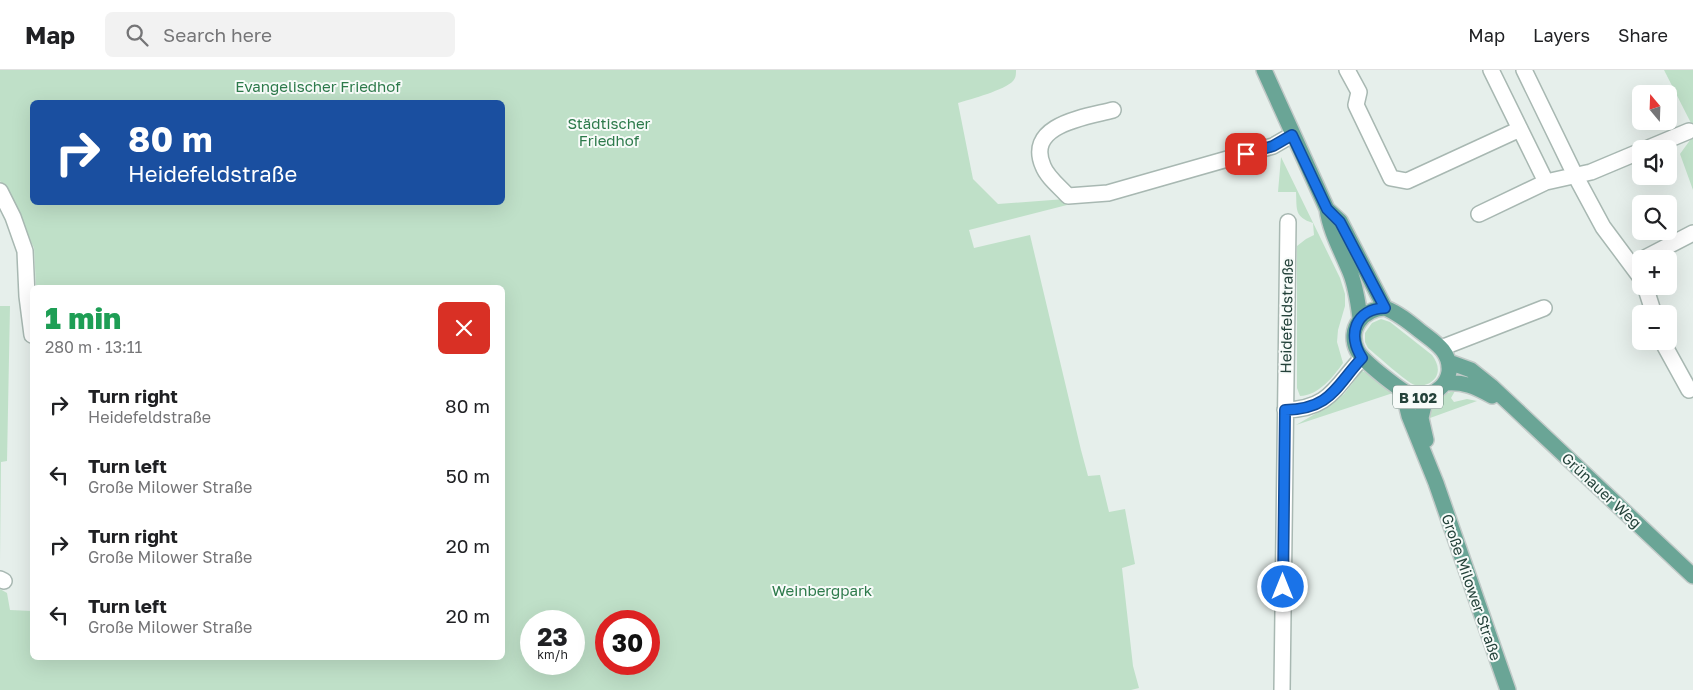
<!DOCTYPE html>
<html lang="en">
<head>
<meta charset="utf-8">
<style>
	:root { --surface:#fff; --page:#f2f2f2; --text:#202124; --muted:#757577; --line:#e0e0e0 }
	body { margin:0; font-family:"Golos Text",sans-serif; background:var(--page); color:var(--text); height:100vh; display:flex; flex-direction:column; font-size:19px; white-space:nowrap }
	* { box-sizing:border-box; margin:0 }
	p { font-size:16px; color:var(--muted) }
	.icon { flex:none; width:28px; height:28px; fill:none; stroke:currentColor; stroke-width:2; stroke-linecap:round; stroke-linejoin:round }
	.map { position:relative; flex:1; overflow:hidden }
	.sheet { position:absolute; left:30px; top:215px; width:475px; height:375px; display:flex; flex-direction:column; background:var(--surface); border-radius:8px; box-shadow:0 5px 20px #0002 }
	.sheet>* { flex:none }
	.top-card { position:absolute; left:30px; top:30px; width:475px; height:105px; border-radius:8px; box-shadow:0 5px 20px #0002; background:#1a4fa0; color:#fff; overflow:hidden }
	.needle { width:32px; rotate:341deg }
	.fabs { position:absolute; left:1632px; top:15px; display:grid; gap:10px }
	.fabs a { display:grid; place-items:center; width:45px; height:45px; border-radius:8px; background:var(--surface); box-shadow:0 5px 20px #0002; font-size:25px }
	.speed { position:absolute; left:520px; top:540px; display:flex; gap:10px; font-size:25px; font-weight:700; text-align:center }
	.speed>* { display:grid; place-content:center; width:65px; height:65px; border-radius:50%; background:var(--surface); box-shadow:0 5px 20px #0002; line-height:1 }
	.speed small { font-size:12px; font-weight:400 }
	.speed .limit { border:8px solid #d22; background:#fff; color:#111 }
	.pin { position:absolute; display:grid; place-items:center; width:42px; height:42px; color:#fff; margin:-21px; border-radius:10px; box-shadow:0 2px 8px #0006 }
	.me { position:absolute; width:55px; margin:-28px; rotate:0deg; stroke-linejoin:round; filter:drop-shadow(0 0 4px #0008) }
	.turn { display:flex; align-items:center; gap:18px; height:105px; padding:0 15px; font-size:22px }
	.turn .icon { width:65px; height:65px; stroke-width:2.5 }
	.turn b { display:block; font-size:35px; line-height:42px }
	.round { display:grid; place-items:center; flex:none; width:52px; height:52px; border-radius:8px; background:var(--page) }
	.overview { display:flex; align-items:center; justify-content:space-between; height:85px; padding:0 15px }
	h1 { font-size:30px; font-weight:800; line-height:38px; color:#1e9e55 }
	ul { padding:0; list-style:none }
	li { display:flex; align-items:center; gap:15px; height:70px; padding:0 15px }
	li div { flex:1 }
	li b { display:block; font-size:19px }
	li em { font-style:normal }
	header { display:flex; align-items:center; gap:30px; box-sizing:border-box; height:70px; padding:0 25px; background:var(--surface); border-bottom:1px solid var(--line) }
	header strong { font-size:24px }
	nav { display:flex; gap:28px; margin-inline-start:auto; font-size:18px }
	.search { width:350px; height:45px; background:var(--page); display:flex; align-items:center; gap:12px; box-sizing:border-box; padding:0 18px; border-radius:8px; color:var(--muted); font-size:19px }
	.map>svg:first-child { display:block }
	.green { fill:#bfe0c8; fill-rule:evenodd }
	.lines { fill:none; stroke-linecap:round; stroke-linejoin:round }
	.minor-casing { stroke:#a8b8b2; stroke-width:18 }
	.major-casing { stroke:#c2cac8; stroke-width:18 }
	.minor { stroke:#fff; stroke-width:15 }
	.major { stroke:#6aa596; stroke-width:15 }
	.route-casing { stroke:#114b97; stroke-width:12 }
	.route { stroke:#1a73e8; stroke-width:9 }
	.labels { text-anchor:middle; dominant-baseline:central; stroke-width:4; stroke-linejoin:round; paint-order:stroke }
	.shield { fill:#f7fbf9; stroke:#637a73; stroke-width:1 }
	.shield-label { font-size:14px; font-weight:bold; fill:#24423a }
	.park-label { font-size:15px; fill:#2d7a4b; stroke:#f7fbf9 }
	.street-label { font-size:15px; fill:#24423a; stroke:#f7fbf9 }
</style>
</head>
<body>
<header>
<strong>Map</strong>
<div class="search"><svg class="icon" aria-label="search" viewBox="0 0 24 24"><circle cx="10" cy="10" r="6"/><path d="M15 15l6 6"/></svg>Search here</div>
<nav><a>Map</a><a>Layers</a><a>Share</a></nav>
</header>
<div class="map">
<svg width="1693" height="620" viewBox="0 0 1693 620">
	<rect width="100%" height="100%" fill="#e6efeb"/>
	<path class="green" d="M0,0H1016C1016,4 1016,8 1013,11C1005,20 971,29 958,33L973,109L998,134L1065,129L1067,135L969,160L974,178L1030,165L1081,380L1088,406L1100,405L1109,442L1125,439L1135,494L1122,498L1133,596L1139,618L1131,620H0V519L7,523L10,540L32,541V588H502V218L36,217L34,178L9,126L0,111ZM32,32H502V132H32ZM531,551H574V594H531ZM606,551H649V594H606Z
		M1664,0H1693V57Z
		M1693,66V120L1680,84Z
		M1281,87L1340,208L1345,224V236L1338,260L1337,272L1343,293C1334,306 1318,326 1300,326L1297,318V176L1306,169L1314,165L1313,153C1294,147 1297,139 1296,122H1278Z
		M0,236H10L7,391L1,392L0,492Z
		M1381,249L1390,252L1432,285C1437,292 1440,299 1436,307C1431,314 1423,317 1415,315C1406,312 1378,286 1368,278L1365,272V263L1372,253Z
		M1362,301L1376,307L1393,323L1296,355L1327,337L1344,324Z
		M1455,321L1451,328L1454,332L1467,329L1477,331L1430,348C1429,333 1442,323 1455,321Z"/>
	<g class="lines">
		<defs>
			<path id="minor" d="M1347,0L1359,22L1356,35L1391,108L1407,111L1520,59
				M1491,0L1546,112
				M1524,0L1575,105L1603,157L1641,208
				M1113,40C1087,47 1025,54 1043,96C1047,107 1060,117 1068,126L1108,123L1273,76L1292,65
				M1646,79L1689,61
				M0,121L13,147L25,181L27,226L32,265
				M1479,144L1546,112L1591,102L1641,81
				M1643,189L1693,163
				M1645,216L1654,244
				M1662,271L1689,320
				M1441,278L1544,238
				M1285,340C1330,339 1335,317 1362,288
				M0,509L4,511
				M1282,620L1288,152"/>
			<path id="major" d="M1264,0L1327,139C1330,161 1341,180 1350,202C1356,217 1358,232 1360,248
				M1327,139L1340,151L1385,238C1398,243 1409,252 1420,261C1434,272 1451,281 1449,302C1448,308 1445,314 1440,318C1433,324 1426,328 1416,327C1405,325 1362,291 1357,280C1347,259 1363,239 1385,238
				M1449,292L1471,300L1491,316L1693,506
				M1445,313C1463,311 1476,317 1492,326
				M1403,321L1409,346L1436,413L1508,620
				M1426,327L1421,348L1426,370"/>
		</defs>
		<use href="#minor" class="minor-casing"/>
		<use href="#major" class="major-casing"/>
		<use href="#minor" class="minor"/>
		<use href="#major" class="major"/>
	</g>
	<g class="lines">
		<defs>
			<path id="route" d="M1246,84L1273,76L1292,65L1327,139L1340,152L1385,238C1355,239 1347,265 1362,288C1335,317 1331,339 1285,340L1283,517"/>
		</defs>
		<use href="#route" class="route-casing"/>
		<use href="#route" class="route"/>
	</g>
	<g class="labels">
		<rect class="shield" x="1393" y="315.5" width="50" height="23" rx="4"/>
		<g class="shield-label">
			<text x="1418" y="327">B 102</text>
		</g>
		<g class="park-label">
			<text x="318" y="16">Evangelischer Friedhof</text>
			<text x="609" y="53">Städtischer<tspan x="609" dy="17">Friedhof</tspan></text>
			<text x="822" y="520">Weinbergpark</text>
		</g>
		<g class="street-label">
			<text transform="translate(1286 246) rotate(-89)">Heidefeldstraße</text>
			<text transform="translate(1602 420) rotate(43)">Grünauer Weg</text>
			<text transform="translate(1472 517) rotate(71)">Große Milower Straße</text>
		</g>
	</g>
</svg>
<div class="fabs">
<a><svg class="needle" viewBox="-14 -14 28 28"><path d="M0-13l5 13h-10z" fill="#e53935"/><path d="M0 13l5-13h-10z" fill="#757577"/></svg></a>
<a><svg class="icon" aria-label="sound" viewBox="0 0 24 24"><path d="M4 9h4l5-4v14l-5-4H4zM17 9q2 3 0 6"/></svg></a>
<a><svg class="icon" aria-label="search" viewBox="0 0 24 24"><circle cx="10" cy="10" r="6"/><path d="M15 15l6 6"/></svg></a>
<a>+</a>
<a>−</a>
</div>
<div class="speed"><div>23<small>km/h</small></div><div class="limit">30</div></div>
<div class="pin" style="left:1246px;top:84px;background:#d93025"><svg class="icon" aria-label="arrive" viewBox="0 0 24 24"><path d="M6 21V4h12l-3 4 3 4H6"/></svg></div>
<svg class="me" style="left:1283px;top:517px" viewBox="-20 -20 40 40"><circle r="17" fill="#1a73e8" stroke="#fff" stroke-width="3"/><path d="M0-11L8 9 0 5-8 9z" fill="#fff"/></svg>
<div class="top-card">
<div class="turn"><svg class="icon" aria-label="right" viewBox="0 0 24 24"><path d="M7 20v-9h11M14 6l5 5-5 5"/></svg><div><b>80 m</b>Heidefeldstraße</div></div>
</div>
<section class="sheet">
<div class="overview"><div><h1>1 min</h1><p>280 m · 13:11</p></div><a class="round" style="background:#d93025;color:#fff"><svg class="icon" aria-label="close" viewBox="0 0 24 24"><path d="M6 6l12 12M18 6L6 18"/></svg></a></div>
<ul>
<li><svg class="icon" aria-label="right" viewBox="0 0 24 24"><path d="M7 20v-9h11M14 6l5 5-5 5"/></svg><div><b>Turn right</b><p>Heidefeldstraße</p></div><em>80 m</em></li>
<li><svg class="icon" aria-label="left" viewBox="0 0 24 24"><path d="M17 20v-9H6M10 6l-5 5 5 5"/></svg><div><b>Turn left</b><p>Große Milower Straße</p></div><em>50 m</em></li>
<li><svg class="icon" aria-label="right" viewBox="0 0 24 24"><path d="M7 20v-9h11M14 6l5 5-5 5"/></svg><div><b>Turn right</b><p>Große Milower Straße</p></div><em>20 m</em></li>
<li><svg class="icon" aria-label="left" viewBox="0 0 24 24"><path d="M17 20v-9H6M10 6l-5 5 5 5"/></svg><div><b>Turn left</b><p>Große Milower Straße</p></div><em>20 m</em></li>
</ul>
</section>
</div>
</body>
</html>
